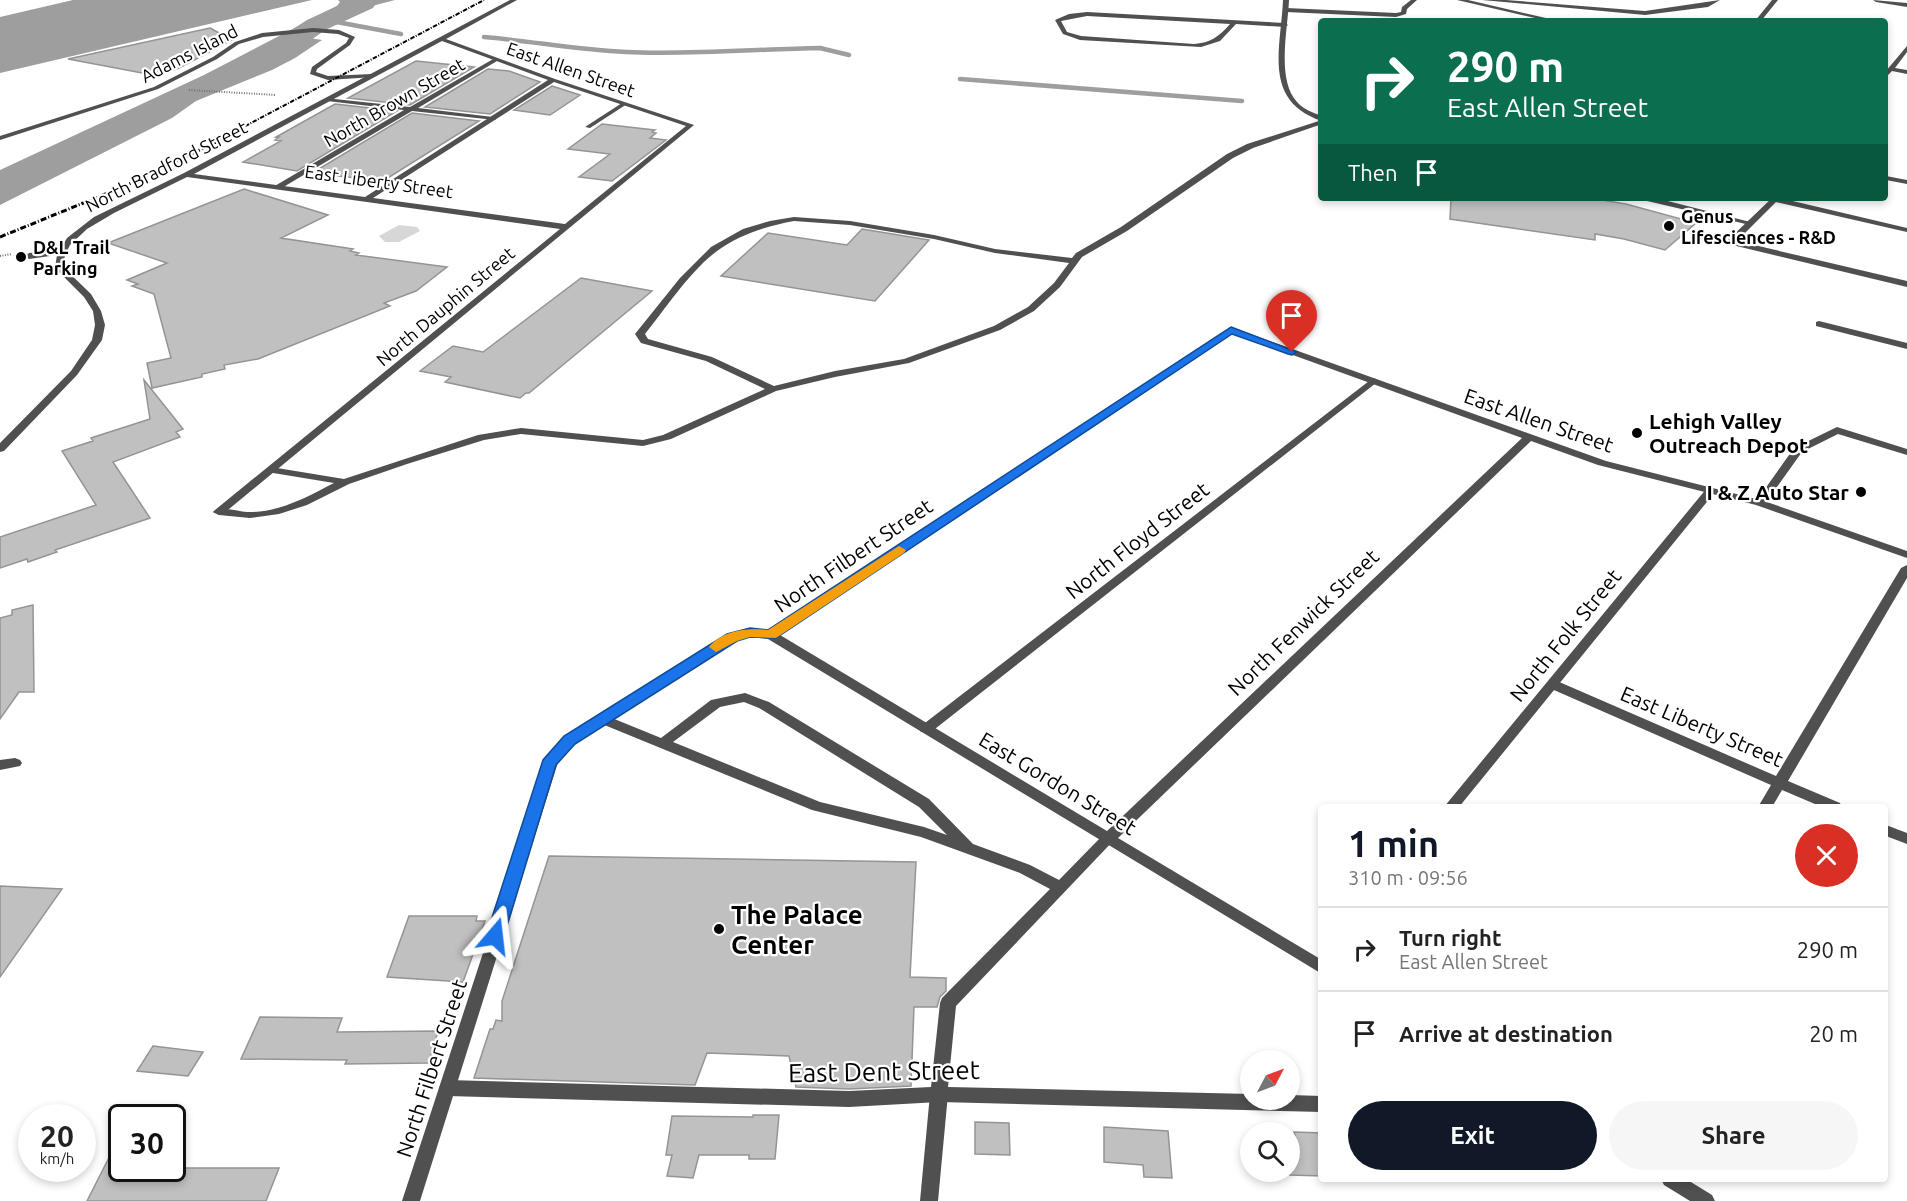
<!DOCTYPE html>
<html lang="en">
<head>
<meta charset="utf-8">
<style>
	:root { --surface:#fff; --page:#f6f6f6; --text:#222; --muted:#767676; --line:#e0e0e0; --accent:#111827 }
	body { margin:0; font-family:Ubuntu,sans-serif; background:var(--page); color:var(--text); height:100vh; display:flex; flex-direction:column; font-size:22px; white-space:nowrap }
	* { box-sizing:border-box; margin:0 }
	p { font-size:20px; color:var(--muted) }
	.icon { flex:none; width:33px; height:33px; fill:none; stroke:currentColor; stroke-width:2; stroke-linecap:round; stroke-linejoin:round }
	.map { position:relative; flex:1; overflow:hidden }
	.panel { position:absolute; left:1318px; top:804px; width:570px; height:378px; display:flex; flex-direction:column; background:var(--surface); border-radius:6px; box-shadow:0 3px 9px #0003 }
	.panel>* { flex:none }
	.hud { position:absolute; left:1318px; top:18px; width:570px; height:183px; border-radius:6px; box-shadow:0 3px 9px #0003; background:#0b6e4f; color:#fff; overflow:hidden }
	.needle { width:39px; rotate:49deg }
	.fabs { position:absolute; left:1240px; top:1050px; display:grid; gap:12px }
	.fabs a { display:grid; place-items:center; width:60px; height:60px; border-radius:50%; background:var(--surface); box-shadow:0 3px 9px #0003; font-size:30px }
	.speed { position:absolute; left:18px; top:1104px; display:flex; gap:12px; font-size:30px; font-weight:700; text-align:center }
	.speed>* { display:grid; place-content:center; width:78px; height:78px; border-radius:50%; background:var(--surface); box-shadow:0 3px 9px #0003; line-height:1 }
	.speed small { font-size:15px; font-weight:400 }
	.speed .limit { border:3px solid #111; border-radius:9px; background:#fff; color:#111 }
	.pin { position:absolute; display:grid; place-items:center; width:51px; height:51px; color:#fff; margin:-62px -26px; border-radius:50% 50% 50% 0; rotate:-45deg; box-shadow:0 0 6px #0007 }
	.pin .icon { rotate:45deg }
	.me { position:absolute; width:66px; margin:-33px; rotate:17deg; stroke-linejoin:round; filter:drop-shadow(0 0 4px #0008) }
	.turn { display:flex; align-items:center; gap:21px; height:126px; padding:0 30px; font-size:27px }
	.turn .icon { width:78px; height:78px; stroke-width:2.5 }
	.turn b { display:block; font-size:42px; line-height:51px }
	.then { display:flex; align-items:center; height:57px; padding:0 30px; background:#0003; gap:12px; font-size:22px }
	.round { display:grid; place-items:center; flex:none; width:63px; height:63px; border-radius:32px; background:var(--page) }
	.summary { display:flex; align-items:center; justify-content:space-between; height:102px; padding:0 30px }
	h1 { font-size:36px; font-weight:700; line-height:45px; color:var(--accent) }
	.action { display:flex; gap:12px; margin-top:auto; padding:12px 30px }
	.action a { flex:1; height:69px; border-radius:36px; background:var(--accent); color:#fff; font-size:24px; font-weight:700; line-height:69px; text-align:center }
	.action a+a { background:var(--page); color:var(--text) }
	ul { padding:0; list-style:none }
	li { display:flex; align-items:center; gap:18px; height:84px; padding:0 30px; border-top:2px solid var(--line) }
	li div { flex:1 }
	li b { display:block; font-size:22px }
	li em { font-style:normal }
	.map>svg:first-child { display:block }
	.green { fill:#d7d7d7 }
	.water { fill:#9e9e9e }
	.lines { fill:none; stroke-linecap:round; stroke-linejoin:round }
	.stream { stroke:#9e9e9e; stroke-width:4.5 }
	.river { fill:#9e9e9e; fill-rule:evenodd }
	.building { fill:#c0c0c0; stroke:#949494; stroke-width:1.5 }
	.path { stroke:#727272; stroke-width:2; stroke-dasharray:1 1.5; stroke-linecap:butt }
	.lane { fill:#505050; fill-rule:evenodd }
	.street { fill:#505050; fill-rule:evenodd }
	.rail-far1 { stroke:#000; stroke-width:2; stroke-dasharray:4.5 1.5 1 1.5; stroke-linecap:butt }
	.rail { stroke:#000; stroke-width:3; stroke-dasharray:6 2 1 2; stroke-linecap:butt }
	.route { fill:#1a73e8; stroke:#114b97; stroke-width:1.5 }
	.slow { fill:#f59e0b }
	.poi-dot { fill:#000; stroke:#fff; stroke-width:2 }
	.labels { text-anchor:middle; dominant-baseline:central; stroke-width:4.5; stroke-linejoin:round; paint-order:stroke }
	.far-street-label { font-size:18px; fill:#000; stroke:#fff }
	.far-poi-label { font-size:18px; font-weight:bold; fill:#000; stroke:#fff; text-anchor:start }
	.street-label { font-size:21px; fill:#000; stroke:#fff }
	.poi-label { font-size:21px; font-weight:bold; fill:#000; stroke:#fff; text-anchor:start }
	.near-poi-label { font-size:26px; font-weight:bold; fill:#000; stroke:#fff; text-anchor:start }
	.near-street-label { font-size:26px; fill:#000; stroke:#fff }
</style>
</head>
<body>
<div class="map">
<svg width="1907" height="1201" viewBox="0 0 1907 1201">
	<rect width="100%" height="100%" fill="#fff"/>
	<path class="green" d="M399,225L417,227L420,231L399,242H385L379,236Z"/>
	<path class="water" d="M73,0H312L0,73V17Z
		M338,0H395L372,6L296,36L322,40L295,58L272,70L196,101L172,118L0,205V170L204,75L337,6L340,2Z"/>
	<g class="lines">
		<path class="stream" d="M326,20L401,34
			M484,37C532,41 578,50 626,52C690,55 756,49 820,48L849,55
			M960,79L1242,101"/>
		<path class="river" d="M350,0H375L376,3L373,8L325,30L300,48L291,60L248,79L238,81L228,79L224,73L228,67L271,48L282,36L307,20Z"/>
	</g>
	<path class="building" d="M210,28L232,40L179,68L158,76L68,59Z
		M416,61L474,67L410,105L348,98Z
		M488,69L509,71L540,82L490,114L425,107Z
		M552,86L580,95L550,115L514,110Z
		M335,104L397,111L297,171L243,162L281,141L275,140L279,137H276Z
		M412,113L479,121L383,181L312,173Z
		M602,124L655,130L652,132L656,133L650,138L666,140L612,181L579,177L610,154L568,149Z
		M244,189L328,215L281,238L353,249L350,251L359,253L356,255L447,267L416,291L384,303L390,306L258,359L224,365L225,369L202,374V377L152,388L147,363L171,358L154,294L132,286L138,284L127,280L167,263L108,243Z
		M1451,198H1590L1626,204L1696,223L1665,250L1624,239L1595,234V240L1450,219Z
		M862,229L929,240L875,301L721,276L768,233L847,245Z
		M581,278L652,291L529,393H526L520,398L445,382L451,377L420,371L453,346L483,352Z
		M144,380L183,429L176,432L180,437L113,462L150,518L55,550L57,552L28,562L27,559L0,568V537L96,505L62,451L93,441L91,438L150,419Z
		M33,605L34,692H19L0,719V618L12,615V610Z
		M549,856L916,862L910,977L946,978V991L940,997L937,1007H914L911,1086L849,1089L796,1087L789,1056L707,1053L695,1085L474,1078L490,1029H493L496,1020L502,1021V1001Z
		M0,886L62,889L0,977Z
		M409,916H477L476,921H485L463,982L387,977Z
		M260,1017L342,1018L337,1032L438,1031L429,1063L345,1064L347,1060L241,1059Z
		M153,1046L203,1052L188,1076L137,1071Z
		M753,1115H779L775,1159H749V1155H699L693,1178L667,1176L672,1155H666L672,1116L753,1117Z
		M975,1122L1009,1123L1010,1155L975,1154Z
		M1104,1127L1168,1131L1172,1178L1144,1177L1143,1165L1104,1162Z
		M122,1132V1168H279L266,1201H87Z
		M1294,1132L1322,1133V1176L1290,1175V1135H1295Z"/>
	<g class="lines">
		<path class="path" d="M189,90L276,95
			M0,256L12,254"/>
		<path class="lane" d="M1411,0H1417L1407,9L1406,14L1396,17L1286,12L1283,10L1286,8L1396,13L1401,12L1402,7Z
			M1457,0H1468L1559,21H1548Z
			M1482,0H1506L1645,11L1720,0L1708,7L1645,15Z
			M1772,0H1778L1761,21H1755Z
			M1873,0L1907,3V7L1876,2Z
			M1087,12L1285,23L1288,25L1285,27L1236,24L1220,41L1201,47L1080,40L1063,34L1055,20L1069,14ZM1087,16L1230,24C1220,36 1210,43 1194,44L1081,36L1067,32L1061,21Z
			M313,28L339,30L355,37L350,45L317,69L316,72L328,76L372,74L374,75V77L328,80L310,74L312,67L346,43L349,38L338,34L313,32L263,37L239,44L217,59L158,89L0,140V136L154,87L213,57L235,42L262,33Z
			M495,58L497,59V61L418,108L493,117L496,119L495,120L412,111L280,189L273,187L404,110L327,101L325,100V98L410,107Z
			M622,103L627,104L590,128L585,127Z
			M1322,120V124L1253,148L1233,158L1127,231L1082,257L1060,287L1034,311L1000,330L909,363L835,377L776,391L671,439L643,446L521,434L484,440L407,464L349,484L307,505L279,514L250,518L219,515L213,512C222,505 239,512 250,512C280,512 307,497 334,483L267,472L266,470L271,467L344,479L478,435L521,428L643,440L663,435L765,389L706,361L641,343L635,334L680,278L711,247L743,229L770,221L794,217L850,221L934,235L995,249L1072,258L1076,253L1121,227L1227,154L1247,144ZM794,221L850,225L934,239L995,253L1069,263L1054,283L1028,307L994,326L904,359L835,371L774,386L712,357L648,339L645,334C666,308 690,271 717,251C740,234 767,226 794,221Z
			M1647,198H1656L1754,223L1750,225L1647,201Z
			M1771,198H1780L1907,228V232L1771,201Z
			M61,250H64V254L29,259L25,256L29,253Z
			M1819,321L1907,343V349L1816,326V322Z
			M1373,378L1376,379V383L931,732H921L919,729L921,726Z
			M1837,427L1907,449V455L1838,434L1802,452L1764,505H1756L1755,503L1794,448Z
			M1711,487L1716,490L1715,492L1459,807H1444L1707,488Z
			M745,693L769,702L929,799L973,844L1030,865L1059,880L1103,835L1108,834L1113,835L1115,839L956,1006L948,1087L1251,1094V1100H1290V1095L1322,1096V1112L939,1102L849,1107L448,1096L442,1093L439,1088L442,1083L448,1080L849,1091L931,1087L940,1003L942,998L1050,889L1020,873L921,837L812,810L597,722L595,719L597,716H607L661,738L711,700ZM744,702L759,708L919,807L947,835L924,827L820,802L673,742L720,707Z"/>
		<path class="street" d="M510,0H517L446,39L555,79L694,125L223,514L219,515L213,512L215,510L560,229L187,177L114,213L87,229L70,245L65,255L63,267L91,294L101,311L105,325L102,340L77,375L4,451L0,452V443L71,371L92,340L95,325L93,311L84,297L55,268L57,255L67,238L94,217L184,173ZM442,41L548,80L365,197L194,174ZM554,82L686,126L565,224L373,198Z
			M1283,0H1289C1288,28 1276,79 1297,102C1303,109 1313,113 1322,116V121C1262,101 1281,49 1283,0Z
			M1907,46V52L1895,68L1907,70V74L1892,71L1886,77V71Z
			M1886,176L1907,180V184L1886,180Z
			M1772,198H1780L1737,241L1907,281V287L1728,244V240Z
			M1231,327L1606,461L1764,501L1907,551V558L1756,505L1598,465L1531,441L1118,838L1322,960V974L768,639L750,637L736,640L574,743L559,759L420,1201H402L548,754L564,737L728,634L750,629L769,631ZM1232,333L1522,438L1107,831L780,635Z
			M1907,565V578L1788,781L1840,803L1842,807H1822L1782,790L1772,807H1758L1771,785L1547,687L1546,684L1552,680L1557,681L1776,776L1901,568Z
			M15,758L20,760L22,763L20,766L0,770V760Z
			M1886,825L1907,833V844L1886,836Z
			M939,1086L945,1089L948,1094L938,1201H920L930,1094L933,1089Z
			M1661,1179H1686L1712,1195L1715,1201H1690L1664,1185Z"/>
		<path class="rail-far1" d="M215,142L484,0"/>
		<path class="rail" d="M0,237L125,186L218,141"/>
	</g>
	<path class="route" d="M1231,327L1297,352L1292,355L1288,354L1232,334L776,638L750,637L737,641L575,744L556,765L504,936L501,941L495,943L489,941L486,936L543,760L564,736L727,634L750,628L768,630Z"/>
	<path class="slow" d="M899,546L906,550L904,553L776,638L750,637L737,641L716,652L709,647C723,630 748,628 768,630Z"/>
	<g class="poi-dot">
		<circle cx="1669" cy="226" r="6"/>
		<circle cx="21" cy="257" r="6"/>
		<circle cx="1637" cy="433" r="6"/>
		<circle cx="1861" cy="492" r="6"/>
		<circle cx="719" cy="929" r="6"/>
	</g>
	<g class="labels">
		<g class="far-street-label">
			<text transform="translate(189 53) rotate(-27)">Adams Island</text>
			<text transform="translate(571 69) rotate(19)">East Allen Street</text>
			<text transform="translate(394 102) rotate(-30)">North Brown Street</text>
			<text transform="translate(166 166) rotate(-27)">North Bradford Street</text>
			<text transform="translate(379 181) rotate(8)">East Liberty Street</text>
			<text transform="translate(445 306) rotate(-40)">North Dauphin Street</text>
		</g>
		<g class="far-poi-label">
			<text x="1681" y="216">Genus<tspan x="1681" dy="21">Lifesciences - R&amp;D</tspan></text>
			<text x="33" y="247">D&amp;L Trail<tspan x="33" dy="21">Parking</tspan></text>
		</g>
		<g class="street-label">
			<text transform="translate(1539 420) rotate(19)">East Allen Street</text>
			<text transform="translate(1137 540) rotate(-38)">North Floyd Street</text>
			<text transform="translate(853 555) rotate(-34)">North Filbert Street</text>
			<text transform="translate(1303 622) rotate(-44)">North Fenwick Street</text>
			<text transform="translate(1565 635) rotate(-51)">North Folk Street</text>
			<text transform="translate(1702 726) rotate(23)">East Liberty Street</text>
			<text transform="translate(1058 783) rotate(31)">East Gordon Street</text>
			<text transform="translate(431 1068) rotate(-72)">North Filbert Street</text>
		</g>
		<g class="poi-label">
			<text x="1649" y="421">Lehigh Valley<tspan x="1649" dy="24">Outreach Depot</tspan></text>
			<text x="1849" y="492" text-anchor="end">I &amp; Z Auto Star</text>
		</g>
		<g class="near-poi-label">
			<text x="731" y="914">The Palace<tspan x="731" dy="30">Center</tspan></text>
		</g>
		<g class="near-street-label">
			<text transform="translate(884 1071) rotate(-1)">East Dent Street</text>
		</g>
	</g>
</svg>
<div class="fabs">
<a><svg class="needle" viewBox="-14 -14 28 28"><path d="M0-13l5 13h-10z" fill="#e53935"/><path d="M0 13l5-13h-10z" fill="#767676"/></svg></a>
<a><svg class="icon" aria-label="search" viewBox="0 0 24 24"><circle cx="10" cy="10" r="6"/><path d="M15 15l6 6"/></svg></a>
</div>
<div class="speed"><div>20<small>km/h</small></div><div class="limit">30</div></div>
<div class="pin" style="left:1292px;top:352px;background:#d93025"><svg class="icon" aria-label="arrive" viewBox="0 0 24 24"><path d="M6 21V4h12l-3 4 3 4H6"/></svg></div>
<svg class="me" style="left:495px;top:936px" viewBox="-20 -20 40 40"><path d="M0-17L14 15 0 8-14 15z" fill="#1a73e8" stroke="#fff" stroke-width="4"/></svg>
<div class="hud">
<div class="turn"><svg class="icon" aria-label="right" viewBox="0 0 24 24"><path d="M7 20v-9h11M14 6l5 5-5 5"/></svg><div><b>290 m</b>East Allen Street</div></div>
<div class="then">Then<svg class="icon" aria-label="arrive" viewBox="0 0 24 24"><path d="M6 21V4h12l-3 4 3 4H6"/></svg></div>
</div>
<section class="panel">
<div class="summary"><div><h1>1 min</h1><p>310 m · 09:56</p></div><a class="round" style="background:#d93025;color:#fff"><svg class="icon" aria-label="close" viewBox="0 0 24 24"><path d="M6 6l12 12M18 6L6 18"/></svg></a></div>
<ul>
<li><svg class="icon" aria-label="right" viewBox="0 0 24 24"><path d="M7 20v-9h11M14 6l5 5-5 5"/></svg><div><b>Turn right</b><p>East Allen Street</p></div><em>290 m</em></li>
<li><svg class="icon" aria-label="arrive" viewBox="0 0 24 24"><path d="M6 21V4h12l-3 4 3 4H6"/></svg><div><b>Arrive at destination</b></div><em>20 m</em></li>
</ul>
<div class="action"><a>Exit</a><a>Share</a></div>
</section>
</div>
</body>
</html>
